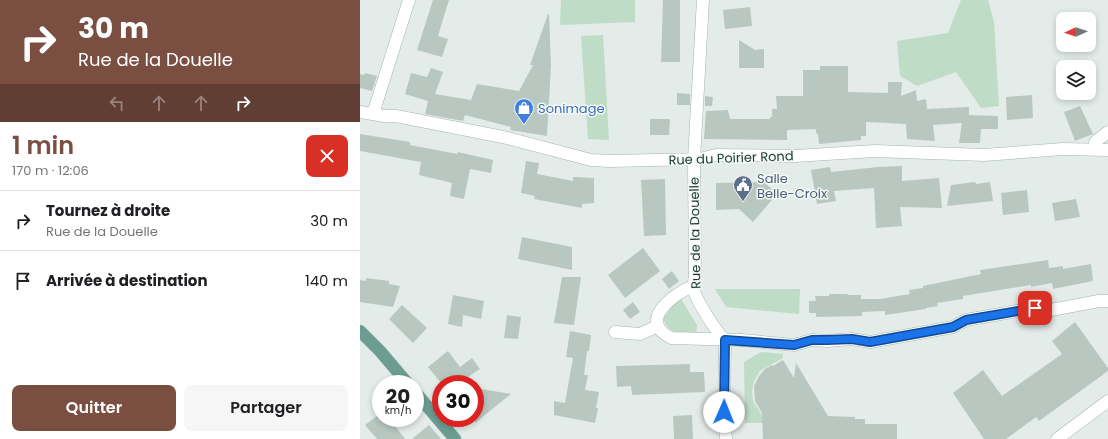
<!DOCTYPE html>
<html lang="fr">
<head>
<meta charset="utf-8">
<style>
	:root { --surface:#fff; --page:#f6f6f6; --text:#202124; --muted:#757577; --line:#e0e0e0; --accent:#7a4e41 }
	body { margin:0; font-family:Poppins,sans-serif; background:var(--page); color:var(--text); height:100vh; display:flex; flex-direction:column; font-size:15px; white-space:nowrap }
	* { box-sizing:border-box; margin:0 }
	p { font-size:13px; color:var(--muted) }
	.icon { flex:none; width:22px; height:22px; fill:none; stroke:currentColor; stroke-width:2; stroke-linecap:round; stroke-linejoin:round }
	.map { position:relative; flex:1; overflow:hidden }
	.side { display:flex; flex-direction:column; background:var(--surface); width:360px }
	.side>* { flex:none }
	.top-card { background:#7a4e41; color:#fff; overflow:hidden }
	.needle { width:26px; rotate:267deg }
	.tools { position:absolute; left:696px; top:12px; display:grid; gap:8px }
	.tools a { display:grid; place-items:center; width:40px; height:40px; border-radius:8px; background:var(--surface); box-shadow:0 2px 6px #0003; font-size:20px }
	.speed { position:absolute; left:12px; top:375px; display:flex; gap:8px; font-size:20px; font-weight:700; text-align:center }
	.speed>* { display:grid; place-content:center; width:52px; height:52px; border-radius:50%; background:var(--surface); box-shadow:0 2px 6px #0003; line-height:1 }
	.speed small { font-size:10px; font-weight:400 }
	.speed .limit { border:6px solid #d22; background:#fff; color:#111 }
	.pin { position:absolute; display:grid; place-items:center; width:34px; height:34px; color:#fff; margin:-17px; border-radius:8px; box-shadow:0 2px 6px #0006 }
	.me { position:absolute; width:44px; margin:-22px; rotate:1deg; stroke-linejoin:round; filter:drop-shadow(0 0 3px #0008) }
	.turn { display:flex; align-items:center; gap:14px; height:84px; padding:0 12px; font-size:18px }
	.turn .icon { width:52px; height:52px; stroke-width:2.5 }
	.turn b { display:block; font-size:28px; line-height:34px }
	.lanes { display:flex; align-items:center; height:38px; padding:0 12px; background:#0003; justify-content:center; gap:20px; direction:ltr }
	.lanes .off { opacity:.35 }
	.round { display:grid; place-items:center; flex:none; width:42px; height:42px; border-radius:8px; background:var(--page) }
	.head { display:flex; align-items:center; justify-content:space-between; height:68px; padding:0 12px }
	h1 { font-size:24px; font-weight:600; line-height:30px; color:var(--accent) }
	.primary-button { display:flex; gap:8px; margin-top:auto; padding:8px 12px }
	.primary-button a { flex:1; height:46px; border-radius:8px; background:var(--accent); color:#fff; font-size:16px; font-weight:600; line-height:46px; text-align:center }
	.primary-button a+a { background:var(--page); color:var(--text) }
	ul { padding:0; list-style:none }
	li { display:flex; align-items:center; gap:12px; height:60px; padding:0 12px; border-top:1px solid var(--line) }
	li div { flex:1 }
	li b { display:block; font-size:15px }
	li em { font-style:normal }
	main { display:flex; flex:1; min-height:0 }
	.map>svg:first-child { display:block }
	.green { fill:#bedcc6 }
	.building { fill:#b9c7c1 }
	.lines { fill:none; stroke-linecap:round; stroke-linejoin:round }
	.minor-casing { stroke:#a6b4af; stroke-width:13 }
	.major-casing { stroke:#c2c8c7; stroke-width:13 }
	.minor { stroke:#fff; stroke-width:12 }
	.major { stroke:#6b9e91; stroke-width:12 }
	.route-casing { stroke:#114b97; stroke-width:10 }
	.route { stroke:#1a73e8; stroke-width:7 }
	.labels { text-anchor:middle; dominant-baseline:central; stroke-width:3; stroke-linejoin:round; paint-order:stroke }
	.shop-label { font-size:13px; fill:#366cbe; stroke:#f4f9f6; text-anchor:start }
	.street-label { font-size:13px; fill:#243c36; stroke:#f4f9f6 }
	.service-label { font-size:13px; fill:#4e5e75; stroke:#f4f9f6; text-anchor:start }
</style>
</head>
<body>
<main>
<section class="side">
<div class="top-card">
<div class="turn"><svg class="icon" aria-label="right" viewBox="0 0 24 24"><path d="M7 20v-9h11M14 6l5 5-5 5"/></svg><div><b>30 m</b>Rue de la Douelle</div></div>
<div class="lanes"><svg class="icon off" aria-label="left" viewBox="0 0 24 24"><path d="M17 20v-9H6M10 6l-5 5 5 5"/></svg><svg class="icon off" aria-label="ahead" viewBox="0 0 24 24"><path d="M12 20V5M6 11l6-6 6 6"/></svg><svg class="icon off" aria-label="ahead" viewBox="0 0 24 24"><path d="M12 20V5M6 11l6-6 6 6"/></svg><svg class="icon" aria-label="right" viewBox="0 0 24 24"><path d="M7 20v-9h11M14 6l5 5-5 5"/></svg></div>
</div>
<div class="head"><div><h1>1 min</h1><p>170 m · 12:06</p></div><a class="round" style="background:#d93025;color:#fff"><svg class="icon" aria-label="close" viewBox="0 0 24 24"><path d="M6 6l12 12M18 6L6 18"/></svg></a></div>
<ul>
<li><svg class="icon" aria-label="right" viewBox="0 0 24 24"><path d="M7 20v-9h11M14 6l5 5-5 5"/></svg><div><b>Tournez à droite</b><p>Rue de la Douelle</p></div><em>30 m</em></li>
<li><svg class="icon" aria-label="arrive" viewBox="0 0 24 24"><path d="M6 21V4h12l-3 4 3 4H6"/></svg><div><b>Arrivée à destination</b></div><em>140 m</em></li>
</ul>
<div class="primary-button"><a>Quitter</a><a>Partager</a></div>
</section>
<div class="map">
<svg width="748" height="439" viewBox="0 0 748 439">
	<rect width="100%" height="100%" fill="#e3ece8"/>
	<path class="green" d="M201,0H275V22L200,25Z
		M601,0H628L634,22L639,106L621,108L596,72L557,86L540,76L537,41L588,33Z
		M243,35L249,140L228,139L221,36Z
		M355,289H440L439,314L366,307Z
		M321,299L337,325L336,335C321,333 308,335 303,318L314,304Z
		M401,352L423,354V358L400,371L394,381L392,391L393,401L407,423H385L384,362Z"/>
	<path class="building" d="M73,0H89L78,36L88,39L82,57L57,50Z
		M303,0H320V62H301Z
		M390,7L392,26L365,29L363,10Z
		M188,14H189L191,65L187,136L150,130L151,127L105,115L103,121L65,114L68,101L45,94L51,73L67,77L71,68L83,72L75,94L111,100L117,84L159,91L173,65H170Z
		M379,40L395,50L404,49V68H379Z
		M460,66H488V92L528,93V82H542L541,96L556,90L557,101L566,99L567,109L609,107V115L638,116V129H621L620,143H599L602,123L573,125L575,141L547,139L546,124L506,122V136H501V140L459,144L458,134L456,133V129L427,130V140L344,139L346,111L368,110L370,119H410V117H412V109H417L416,96H443V70H460Z
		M5,73L17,76L12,91L0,88V74L4,75Z
		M317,93L330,94V105H317Z
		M672,95L673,118L647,120L646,97Z
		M345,96L353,97L352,106H345Z
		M720,106L733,134L715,141L704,112Z
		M290,119H310L309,135H290Z
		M0,134L50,142V145L97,154L98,152L133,160L131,173L110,169L104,199L90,196L92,183L59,175L61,162L0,151Z
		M166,161L179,163L177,174L213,181V177L234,178V203L222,204V208L174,199L175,196L161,193Z
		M542,166V181L579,178L582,208L540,207L542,226L516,228L514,188L474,191L476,201L457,204L451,170L470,167L471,172L518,167Z
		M305,179L306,235L284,236L281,180Z
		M404,182L417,194L393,222L379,209L356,210V183Z
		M615,182L616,184L630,182L633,201L587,206L591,185Z
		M667,190L669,212L643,215L641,193Z
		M716,199L720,217L695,221L692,203Z
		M162,237L212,247V270L158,259Z
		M283,248L300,271L265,298L248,275Z
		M688,260L689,268L703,266V269L731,264L733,281L693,289L692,283L671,287V285L603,296V299L577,303L578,306L566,308V309L525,315V311L502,312V316L456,317V313H449V301H456L455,296H469V294H488L487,295H501V299H520L550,294L549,290L563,288V286L621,274L620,270Z
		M312,271L319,281L309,289L302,279Z
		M202,277H221L214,325L194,323Z
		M6,278L29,281V284L40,286L33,307L0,302V280L6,281Z
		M93,295L124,301L121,319L103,315L102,327L88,324Z
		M273,302L280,312L270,319L263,310Z
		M42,305L67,328L53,343L29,319Z
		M147,315L161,317L158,339L144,338Z
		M715,322L748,368V371L679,421L676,417L646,439H624L593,393L623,370L642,396L702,354L692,341Z
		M210,331L231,335L229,351H227L224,375H228L225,390L239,392L236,408H238L235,423L194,415V401L205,403L213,358L206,357Z
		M88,351L100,367L112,358L120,369L97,384H82L68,367Z
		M423,360L434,378L436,363L468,416L495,417V419H505V424H537V439H403L402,413L395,401L394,386L399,376L405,369L412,365L413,366Z
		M330,364V372H344L345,392L272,395L271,386L257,387L256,366Z
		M115,388L151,394L115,423Z
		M21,413V418H29L45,439H17L5,425Z
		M332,415L333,439H314L313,416Z
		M69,425L81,439H52Z"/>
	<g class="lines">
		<defs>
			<path id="minor" d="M343,0L334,159L335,276C334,281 333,286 334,291C337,301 357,334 365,339
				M0,112L24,116H36L143,137L231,160L250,161L340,159L356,155L435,156L515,151L624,155L703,149L748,150
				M13,114L49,0
				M735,149V142L748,132
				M333,286C313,294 277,321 311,338L382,340L434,345L452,340L467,341L492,339L510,342L593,327L606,320L675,308L691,310L739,301H748
				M255,332L280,334L298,326
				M365,339L364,412L366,439
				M697,439L748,401"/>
			<path id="major" d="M0,331L20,351L48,384
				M55,392L95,439"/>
		</defs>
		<use href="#minor" class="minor-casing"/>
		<use href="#major" class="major-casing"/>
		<use href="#minor" class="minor"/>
		<use href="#major" class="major"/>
	</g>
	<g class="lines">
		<defs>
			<path id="route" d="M364,412L365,340L434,345L452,340H467L492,339L510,342L593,327L606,320L675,308"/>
		</defs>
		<use href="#route" class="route-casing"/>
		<use href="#route" class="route"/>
	</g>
	<defs>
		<symbol id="shop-pin" viewBox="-11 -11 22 30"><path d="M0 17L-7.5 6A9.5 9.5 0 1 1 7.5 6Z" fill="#3f7fe0" stroke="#f4f9f6"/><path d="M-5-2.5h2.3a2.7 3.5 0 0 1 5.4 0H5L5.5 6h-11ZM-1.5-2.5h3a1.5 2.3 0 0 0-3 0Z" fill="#fff"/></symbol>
		<symbol id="civic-pin" viewBox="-11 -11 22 30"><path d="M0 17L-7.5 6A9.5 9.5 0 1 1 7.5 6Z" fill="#5c6f8a" stroke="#f4f9f6"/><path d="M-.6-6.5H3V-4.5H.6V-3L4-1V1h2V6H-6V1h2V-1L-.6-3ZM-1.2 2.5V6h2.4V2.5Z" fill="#fff"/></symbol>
	</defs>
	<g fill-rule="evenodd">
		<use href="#shop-pin" x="153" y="97" width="22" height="30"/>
		<use href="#civic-pin" x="372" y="174" width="22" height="30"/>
	</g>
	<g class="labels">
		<g class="shop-label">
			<text x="178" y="108">Sonimage</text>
		</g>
		<g class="street-label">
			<text transform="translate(371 158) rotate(-2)">Rue du Poirier Rond</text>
			<text transform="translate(335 233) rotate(-91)">Rue de la Douelle</text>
		</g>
		<g class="service-label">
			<text x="397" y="178">Salle<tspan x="397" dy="15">Belle-Croix</tspan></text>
		</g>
	</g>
</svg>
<div class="tools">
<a><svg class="needle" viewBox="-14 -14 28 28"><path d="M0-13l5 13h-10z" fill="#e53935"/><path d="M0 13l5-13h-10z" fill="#757577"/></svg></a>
<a><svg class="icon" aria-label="layers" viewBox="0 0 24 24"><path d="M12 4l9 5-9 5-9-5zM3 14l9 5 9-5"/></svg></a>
</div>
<div class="speed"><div>20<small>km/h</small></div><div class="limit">30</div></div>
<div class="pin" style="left:675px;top:308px;background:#d93025"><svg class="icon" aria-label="arrive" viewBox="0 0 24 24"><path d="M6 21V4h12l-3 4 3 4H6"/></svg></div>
<svg class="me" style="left:364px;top:412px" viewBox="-20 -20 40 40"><circle r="19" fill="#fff"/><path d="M0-13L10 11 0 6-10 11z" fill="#1a73e8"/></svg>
</div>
</main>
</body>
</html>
